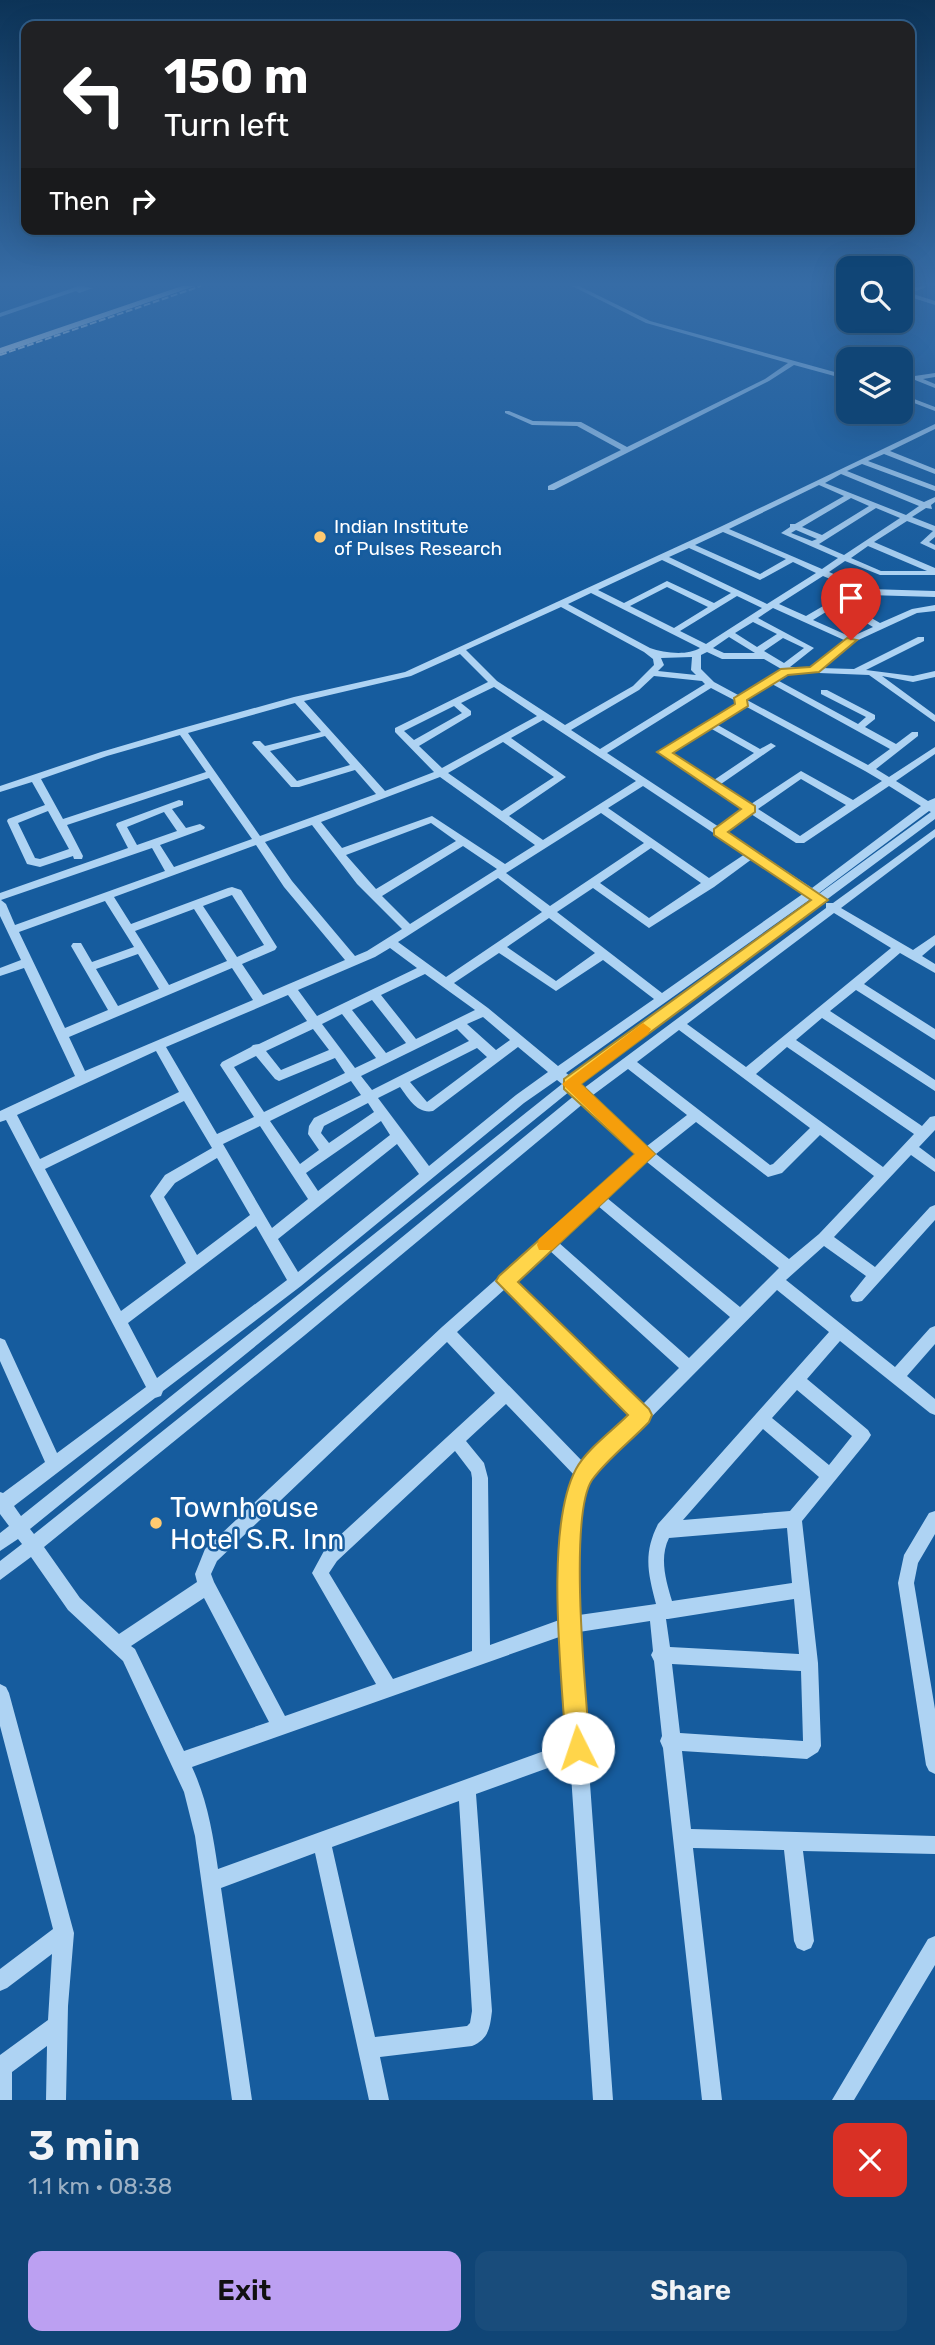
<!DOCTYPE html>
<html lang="en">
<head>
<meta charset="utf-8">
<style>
	:root { --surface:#104576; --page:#194c7b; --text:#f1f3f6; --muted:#9cb1c5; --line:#305d88; --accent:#bca0f2 }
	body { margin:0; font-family:Rubik,sans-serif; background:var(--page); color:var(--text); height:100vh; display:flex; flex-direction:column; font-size:26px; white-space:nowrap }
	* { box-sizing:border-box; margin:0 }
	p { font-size:23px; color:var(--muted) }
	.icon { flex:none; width:38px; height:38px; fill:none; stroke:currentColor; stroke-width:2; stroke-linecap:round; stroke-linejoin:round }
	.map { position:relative; height:2100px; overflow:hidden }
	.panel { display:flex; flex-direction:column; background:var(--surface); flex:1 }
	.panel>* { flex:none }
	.hud { position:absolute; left:21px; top:21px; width:894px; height:214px; border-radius:14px; box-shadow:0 7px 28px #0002,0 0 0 2px var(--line); background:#202124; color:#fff; overflow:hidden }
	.fabs { position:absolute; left:836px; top:256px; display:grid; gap:14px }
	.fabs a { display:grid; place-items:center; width:77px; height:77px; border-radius:14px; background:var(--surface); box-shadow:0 7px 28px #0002,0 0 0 2px var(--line); font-size:35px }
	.pin { position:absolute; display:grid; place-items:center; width:60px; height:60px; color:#fff; margin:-72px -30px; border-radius:50% 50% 50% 0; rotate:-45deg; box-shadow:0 0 7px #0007 }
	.pin .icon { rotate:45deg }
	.me { position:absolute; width:77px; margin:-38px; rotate:356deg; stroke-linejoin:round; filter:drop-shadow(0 0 5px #0008) }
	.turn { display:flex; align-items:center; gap:24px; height:147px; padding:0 28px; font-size:32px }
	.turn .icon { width:91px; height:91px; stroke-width:2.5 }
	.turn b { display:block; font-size:49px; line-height:60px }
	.then { display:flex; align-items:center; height:66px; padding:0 28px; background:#0003; gap:14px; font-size:26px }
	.round { display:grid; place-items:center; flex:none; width:74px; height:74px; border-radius:14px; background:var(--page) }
	.summary { display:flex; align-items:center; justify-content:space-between; height:119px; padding:0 28px }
	h1 { font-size:42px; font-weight:600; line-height:52px }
	.action { display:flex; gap:14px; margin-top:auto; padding:14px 28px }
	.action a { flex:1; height:80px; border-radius:14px; background:var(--accent); color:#111; font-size:28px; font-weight:600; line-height:80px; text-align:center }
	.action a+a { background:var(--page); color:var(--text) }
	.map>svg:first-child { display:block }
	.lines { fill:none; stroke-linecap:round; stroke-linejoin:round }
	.minor { fill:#aed3f3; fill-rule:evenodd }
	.highway { fill:#fff; fill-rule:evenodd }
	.rail { stroke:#fff; stroke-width:2; stroke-dasharray:7 2.5; stroke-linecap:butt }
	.route { fill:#ffd54a; stroke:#a68a30; stroke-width:2 }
	.slow { fill:#f59e0b }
	.poi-dot { fill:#ffca70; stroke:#165c9e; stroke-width:2.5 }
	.labels { text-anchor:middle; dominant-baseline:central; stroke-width:5; stroke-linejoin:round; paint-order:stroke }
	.far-poi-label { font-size:19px; fill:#fff; stroke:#165c9e; text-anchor:start }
	.near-poi-label { font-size:28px; fill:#fff; stroke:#165c9e; text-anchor:start }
</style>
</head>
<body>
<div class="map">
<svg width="935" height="2100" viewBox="0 0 935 2100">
	<rect width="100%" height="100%" fill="#165c9e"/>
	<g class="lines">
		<path class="minor" d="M79,286L93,288L79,293L76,291L0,317V313Z
			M572,286H579L650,321L849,376V380L794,365L769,381L554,490H548V486L621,450L577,426L532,425L505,413V411H509L533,421L581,422L627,447L765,379L788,363L646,323Z
			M922,286L927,287L910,293L935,301V305L901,294V290Z
			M935,373V377L923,379L935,384V388L915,380L901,382V378Z
			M901,394L935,407V411L901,398Z
			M935,424V429L890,451L935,469V474L884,454L868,461L935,486V491L862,464L847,471L924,502L935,497V502L931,505L932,509L926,508L912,517L935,526V537L929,542L935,545V550L920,543L933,531L907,521L874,542L935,568V575H880L845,561L829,572L869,589L935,591V597L868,595L823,576L779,604L806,616L837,598L880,623L912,609L935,605V611L917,613L854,642L820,668L854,669L918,637H924V641L866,670L913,676L935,671V677L913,682L882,676L935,715V722L869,675L794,672L779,681L858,724L866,717L821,694V690H827L875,715V719L865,727L896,744L912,732H918V736L876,769L889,777L935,747V754L896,781L928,801L935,798V819L579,1084L584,1088L826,908V903H833L935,829V837L841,908L913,950L935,935V945L922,956L935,964V973L900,953L864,984L935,1029V1040L856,990L830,1011L935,1080V1091L822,1018L796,1040L922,1126L930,1117L935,1116V1130L919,1147L935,1159V1172L911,1155L834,1237L875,1267L930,1207L935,1205V1220L862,1301L857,1302L852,1301L850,1296L866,1276L824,1246L786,1280L895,1367L930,1328L935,1326V1344L907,1376L935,1399V1415L930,1413L840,1341L807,1379L868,1430L871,1435L868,1440L802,1521L818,1663L821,1746L818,1752L807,1759L682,1751L691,1829L935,1836V1854L803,1851L814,1941L811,1948L804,1951L797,1948L794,1941L784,1850L693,1848L722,2100H702L663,1748L660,1741L662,1736L654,1661L651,1655L653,1651L650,1621L579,1632L613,2100H593L570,1760L476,1794L492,2011C490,2027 489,2039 472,2046L380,2057L389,2100H369L315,1853L221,1888L252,2100H232L195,1836L184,1792L123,1661L68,1610L31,1557L0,1580V1561L22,1544L18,1539L0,1551V1533L9,1526L0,1514V1492L3,1493L45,1462L0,1361V1338L5,1340L57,1453L146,1387L6,1120L0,1122V1111L75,1076L24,968L0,976V968L21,960L0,916V893L128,848L116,825L117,823L179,800L183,801V805L172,809L186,828L200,824L205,827L204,829L160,845L174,867L252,839L209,778L67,825L83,856L82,859H74L73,856L40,867L27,864L7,821L8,819L45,805L32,782L0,792V786L101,752L179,729L294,697L405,672L720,527ZM841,474L919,506L906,515L825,483ZM819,485L844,496L795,524H790V527L781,533L838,558L822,569L729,529ZM851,498L869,506L822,535L802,527ZM876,508L900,518L844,555L819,544ZM796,530L817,539L812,541L791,533ZM723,532L786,559L760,574L695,545ZM868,546L927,571H881L851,558ZM689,548L760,580L793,562L816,573L767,604L669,557ZM662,560L731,593L714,603L667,581L624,603L598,590ZM667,587L708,607L674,628L630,606ZM591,593L700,648C687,656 664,653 650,648L568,604ZM737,596L762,608L706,644L680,631ZM837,605L873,627L851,637L813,620ZM561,607L644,652L653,659L654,665L633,686L565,725L497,681L466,650ZM773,608L844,640L811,667H790L814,648L758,618ZM753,622L777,634L757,647L735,633ZM729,637L755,653H724L713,648ZM783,638L804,648L784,663L764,651ZM707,652L722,659H764L783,670L740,696L714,682L701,669V655ZM460,654L488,682L395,728V732L434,772L385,791L304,701L411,676ZM692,657L691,670L696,675L658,671L664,665L661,658ZM654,676L702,681L705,684L600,749L571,730L639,690ZM772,684L890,749L868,765L747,700ZM494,687L537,716L442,768L419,746L471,715V711L461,703ZM711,688L734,700L736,703L659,752L744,809L719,827L607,753ZM295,703L321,732L265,746L260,741H254L252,743L291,787H299L355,770L376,794L260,836L188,733ZM454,706L462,713L414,740L404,731ZM745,706L865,771L882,781L853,800L801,771L751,804L721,784L776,746L771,743L760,749L716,724ZM543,720L636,781L543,840L509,816L566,777L511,738ZM710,728L754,753L714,780L671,752ZM180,735L206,772L63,819L41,779L107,756ZM325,736L350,765L297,781L270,751ZM503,742L554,777L502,811L448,773ZM440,777L535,845L505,864L432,816L342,848L321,822ZM801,779L846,805L800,836L758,809ZM643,786L745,854L709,878L608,808ZM889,786L921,806L812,888L727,832L751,814L796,843H804ZM48,811L69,849L40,859L35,858L18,823ZM929,811L931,812L820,893H819ZM164,812L177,831L137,845L127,827ZM601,813L644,843L550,906L506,873ZM431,823L456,841L376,889L346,855ZM312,825L357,884L402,929L367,951L355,956L292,881L265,842ZM256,845L284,887L345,960L263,995L242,964L275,950L277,947L241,890L232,887L228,888L131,924L114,897ZM463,846L497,869L410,924L382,896ZM152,848L165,871L15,925L6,904L1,900ZM651,848L701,883L649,918L600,883ZM752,859L804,893L662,993L557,912L593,888L649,928L714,887ZM498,878L542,912L446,977L398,942ZM232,895L264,945L237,957L203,906ZM813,898L570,1076L566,1073L812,898ZM105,901L134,947L92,962L81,943H73L71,946L108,1010L65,1028L19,932ZM194,909L227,961L169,985L135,931ZM834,913L891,948L746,1067L687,1024ZM549,918L595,953L556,981L507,947ZM390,948L417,968L317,1016L298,990L375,957ZM499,953L556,991L603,960L654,999L558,1066L488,1008L454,983ZM138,954L159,989L118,1006L96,969ZM232,968L253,1000L85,1071L69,1037ZM425,974L475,1010L416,1039L381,995ZM288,995L307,1021L259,1044L253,1045L251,1047L222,1062L220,1065L254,1117L217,1134L166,1047ZM372,1000L406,1043L386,1053L352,1010ZM342,1014L376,1058L355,1068L322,1024ZM483,1017L510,1040L496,1050L467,1024ZM313,1029L329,1050L281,1070L266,1051ZM457,1029L469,1041L372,1090L361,1076ZM679,1030L810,1128L773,1164L770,1165L637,1062ZM518,1047L548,1072L516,1095L429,1166L378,1098L400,1087C409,1099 417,1114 433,1111ZM787,1047L914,1134L883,1167L756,1074ZM477,1048L487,1057L427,1102L410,1082ZM156,1051L179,1092L40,1159L17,1115ZM256,1056L275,1079L279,1081L335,1058L345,1073L264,1112L234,1067ZM628,1069L687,1115L647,1146L593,1095ZM557,1080L562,1084L21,1516L14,1506L155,1398L161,1396L163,1391L301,1286L524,1103ZM351,1081L361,1095L314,1118L309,1126L308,1134L319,1150L300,1164L270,1121ZM570,1091L575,1095L295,1325L34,1534L30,1529ZM184,1101L212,1148L165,1175L150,1196L186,1263L121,1311L45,1169ZM368,1103L374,1112L329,1143L321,1133L324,1126ZM584,1103L638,1154L442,1327L205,1549L195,1574L197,1582L119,1634L80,1598L44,1547L305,1335ZM381,1121L390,1135L318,1191L306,1173ZM696,1122L768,1177L782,1173L820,1135L874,1176L819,1234L789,1259L656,1154ZM260,1126L308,1199L272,1228L223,1144ZM397,1144L419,1174L298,1272L278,1239ZM217,1158L250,1215L197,1255L164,1197L175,1183ZM647,1162L779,1268L740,1307L607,1198ZM598,1206L730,1317L689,1358L558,1242ZM256,1226L287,1280L157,1378L128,1323ZM549,1250L679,1368L642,1405L515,1280ZM505,1289L632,1415L584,1463L457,1332ZM777,1290L829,1332L658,1524C643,1554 648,1573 656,1604L579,1615V1508L590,1479ZM447,1342L495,1393L325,1549L312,1573L376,1684L285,1716L214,1582L211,1574L217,1561ZM797,1390L852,1436L829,1465L772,1418ZM506,1404L575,1476L563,1508L562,1619L490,1645L488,1478L484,1463L466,1441ZM763,1429L819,1477L790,1511L683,1520ZM455,1451L471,1472L472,1478V1651L393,1679L329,1573L337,1561ZM787,1528L792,1583L672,1601C666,1581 659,1558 669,1538ZM204,1598L269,1722L184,1751L135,1649L131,1646ZM794,1599L799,1654L670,1647L666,1619H668ZM562,1636L569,1742L218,1869C213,1834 207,1799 192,1767ZM672,1664L801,1671L803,1741L680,1733ZM459,1801L472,2011L470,2023L467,2026L375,2037L332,1847Z
			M935,1511V1534L918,1563L914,1583L935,1709V1774L929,1771L926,1765L898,1583L904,1555L929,1513Z
			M0,1684L6,1687L9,1693L74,1933L68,2006L66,2100H46L47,2046L12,2072V2100H0V2055L48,2020L52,1954L7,1988L0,1991V1969L53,1929L0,1726Z
			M935,1936V1965L854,2100H832L928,1939Z"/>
		<path class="highway" d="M182,286H195L0,354V348Z"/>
		<path class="rail" d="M0,355L201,286"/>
	</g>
	<linearGradient id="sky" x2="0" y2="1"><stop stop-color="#0c3357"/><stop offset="0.49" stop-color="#366ca6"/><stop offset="1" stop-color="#366ca6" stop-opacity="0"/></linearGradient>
	<rect width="935" height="580" fill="url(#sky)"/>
	<path class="route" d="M847,638L857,640L819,672L788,675L747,700L748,706L673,753L755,806V812L728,832L828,900L581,1084L655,1154L518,1282L649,1409L652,1415L649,1422C631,1441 607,1459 592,1480C568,1516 586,1697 590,1748L586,1756L578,1759L570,1756L566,1748C562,1678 544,1529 576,1469C586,1450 612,1431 628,1415L496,1281L499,1276L635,1154L564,1089V1079L811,900L714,835V829L741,809L657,752L735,704L734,698L781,669L810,667Z"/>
	<path class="slow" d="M643,1023L651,1029L648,1034L581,1084L655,1154L552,1250H539L537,1245L539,1239L635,1154L562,1084Z"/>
	<g class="poi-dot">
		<circle cx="320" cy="537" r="7"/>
		<circle cx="156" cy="1523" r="7"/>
	</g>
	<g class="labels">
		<g class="far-poi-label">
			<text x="334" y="526">Indian Institute<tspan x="334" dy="22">of Pulses Research</tspan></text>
		</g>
		<g class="near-poi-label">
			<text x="170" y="1507">Townhouse<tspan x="170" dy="32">Hotel S.R. Inn</tspan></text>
		</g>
	</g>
</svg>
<div class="fabs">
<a><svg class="icon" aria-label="search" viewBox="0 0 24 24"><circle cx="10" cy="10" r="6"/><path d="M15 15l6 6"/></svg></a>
<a><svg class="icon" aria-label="layers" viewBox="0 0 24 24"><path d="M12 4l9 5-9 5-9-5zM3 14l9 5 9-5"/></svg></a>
</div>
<div class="pin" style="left:851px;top:640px;background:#d93025"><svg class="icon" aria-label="arrive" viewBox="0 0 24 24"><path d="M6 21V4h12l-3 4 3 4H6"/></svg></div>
<svg class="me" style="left:578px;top:1748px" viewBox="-20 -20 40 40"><circle r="19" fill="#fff"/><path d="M0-13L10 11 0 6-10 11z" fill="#ffd54a"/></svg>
<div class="hud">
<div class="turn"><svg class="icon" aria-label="left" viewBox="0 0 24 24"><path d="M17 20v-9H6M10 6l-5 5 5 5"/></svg><div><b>150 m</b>Turn left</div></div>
<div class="then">Then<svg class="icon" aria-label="right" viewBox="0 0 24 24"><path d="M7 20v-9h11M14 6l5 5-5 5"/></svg></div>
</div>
</div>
<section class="panel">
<div class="summary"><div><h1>3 min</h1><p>1.1 km · 08:38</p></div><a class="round" style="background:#d93025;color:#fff"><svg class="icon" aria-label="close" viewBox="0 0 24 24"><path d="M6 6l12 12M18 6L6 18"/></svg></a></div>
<div class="action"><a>Exit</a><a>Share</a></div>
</section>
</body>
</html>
